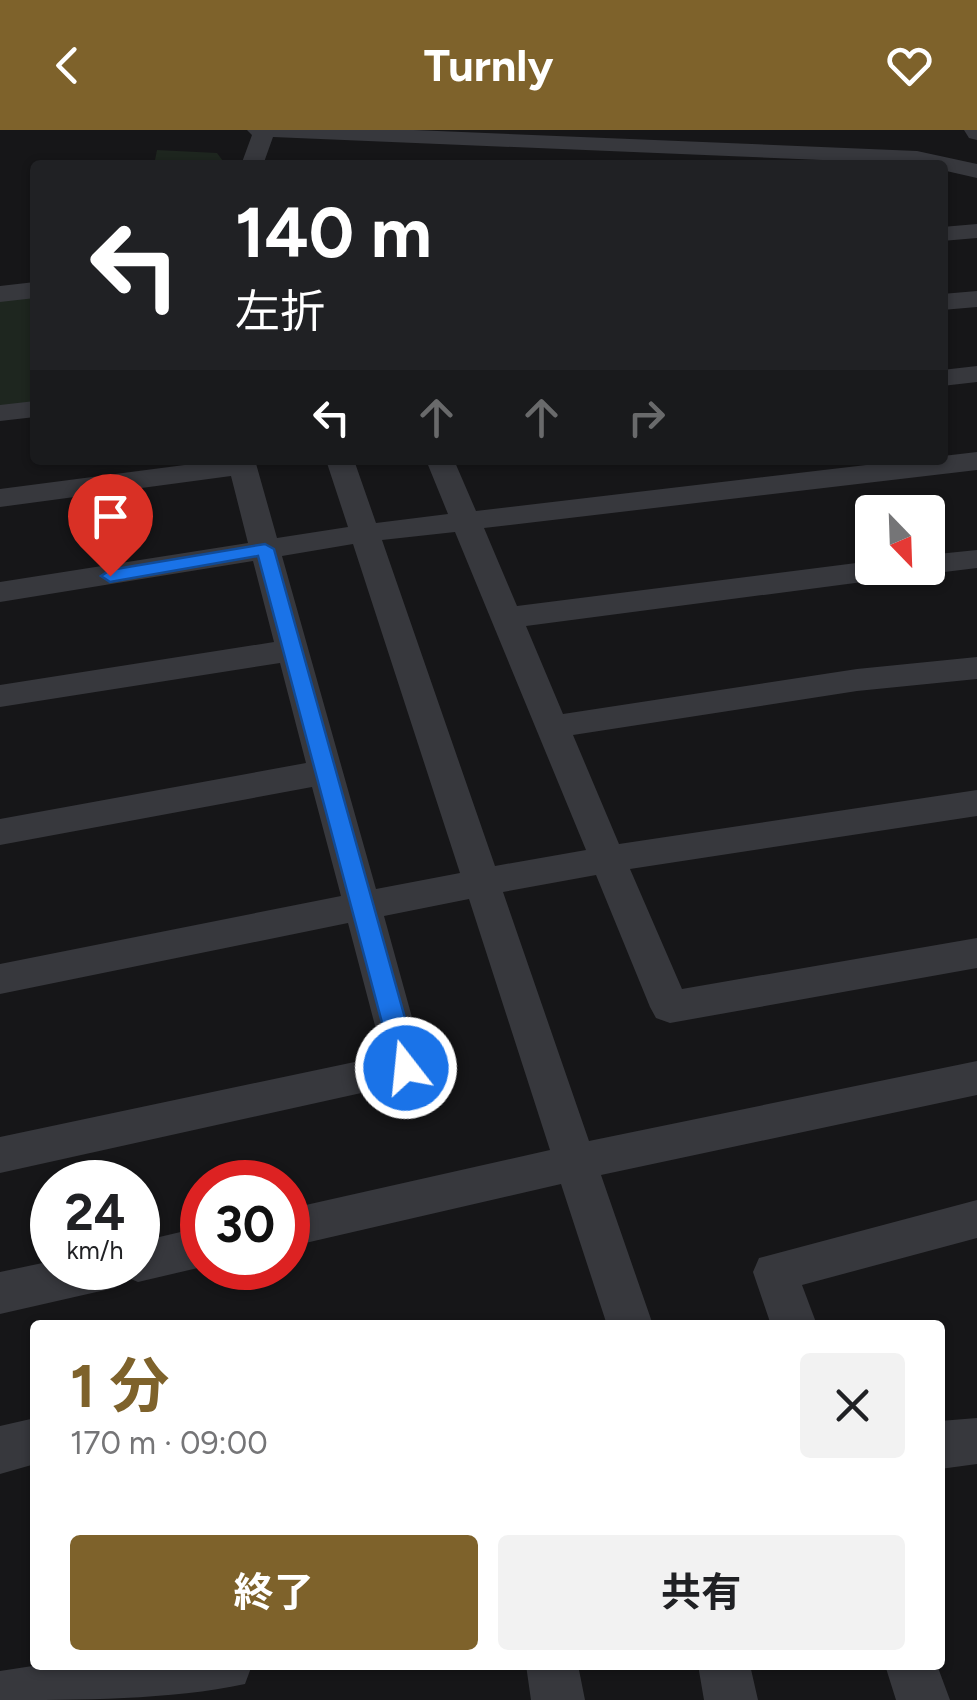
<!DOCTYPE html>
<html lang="ja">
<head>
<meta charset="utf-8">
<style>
	:root { --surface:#fff; --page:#f2f2f2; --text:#202124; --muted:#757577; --accent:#7e622b }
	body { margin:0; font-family:Figtree,"Noto Sans JP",sans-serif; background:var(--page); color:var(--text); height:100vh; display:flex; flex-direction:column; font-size:38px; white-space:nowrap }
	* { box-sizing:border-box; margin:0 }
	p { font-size:32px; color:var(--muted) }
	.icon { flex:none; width:55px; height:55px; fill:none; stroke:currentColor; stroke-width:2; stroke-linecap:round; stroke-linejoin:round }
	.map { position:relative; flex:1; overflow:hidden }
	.panel { position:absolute; left:30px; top:1190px; width:915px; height:350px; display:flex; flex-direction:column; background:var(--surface); border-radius:10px; box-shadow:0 2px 8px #0004 }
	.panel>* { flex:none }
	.banner { position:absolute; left:30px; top:30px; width:918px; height:305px; border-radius:10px; box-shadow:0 2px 8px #0004; background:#202124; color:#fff; overflow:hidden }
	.needle { width:65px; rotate:157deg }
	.buttons { position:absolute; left:855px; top:365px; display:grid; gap:20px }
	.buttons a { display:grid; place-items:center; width:90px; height:90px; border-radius:10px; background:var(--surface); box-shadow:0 2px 8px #0004; font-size:50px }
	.speed { position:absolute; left:30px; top:1030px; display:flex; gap:20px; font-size:50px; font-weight:700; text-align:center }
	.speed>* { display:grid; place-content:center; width:130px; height:130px; border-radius:50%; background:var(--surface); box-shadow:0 2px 8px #0004; line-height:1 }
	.speed small { font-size:25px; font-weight:400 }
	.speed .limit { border:15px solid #d22; background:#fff; color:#111 }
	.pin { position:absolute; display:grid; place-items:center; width:85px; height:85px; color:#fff; margin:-102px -42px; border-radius:50% 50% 50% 0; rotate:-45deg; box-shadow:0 0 10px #0007 }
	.pin .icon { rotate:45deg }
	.me { position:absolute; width:110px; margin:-55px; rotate:344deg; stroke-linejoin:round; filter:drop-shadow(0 0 8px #0008) }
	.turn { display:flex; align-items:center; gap:35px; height:210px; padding:0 40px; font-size:45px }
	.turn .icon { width:130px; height:130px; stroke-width:2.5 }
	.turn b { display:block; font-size:70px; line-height:85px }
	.lanes { display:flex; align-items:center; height:95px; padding:0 40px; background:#0003; justify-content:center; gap:50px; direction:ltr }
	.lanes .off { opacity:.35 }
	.round { display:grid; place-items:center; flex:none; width:105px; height:105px; border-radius:10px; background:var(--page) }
	.headline { display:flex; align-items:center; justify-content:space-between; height:170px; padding:0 40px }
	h1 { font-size:60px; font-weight:700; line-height:75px; color:var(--accent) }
	.button { display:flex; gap:20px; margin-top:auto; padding:20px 40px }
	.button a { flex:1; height:115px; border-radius:10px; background:var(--accent); color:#fff; font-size:40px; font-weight:700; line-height:115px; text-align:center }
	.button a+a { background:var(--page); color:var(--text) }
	header { display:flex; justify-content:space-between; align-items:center; height:130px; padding:0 40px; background:var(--accent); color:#fff; font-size:45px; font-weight:700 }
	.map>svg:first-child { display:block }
	.green { fill:#1e261f }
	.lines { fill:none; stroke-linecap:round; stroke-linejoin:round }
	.minor { fill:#37383d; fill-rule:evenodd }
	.route { fill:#1a73e8; stroke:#114b97; stroke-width:2.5 }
</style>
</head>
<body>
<header><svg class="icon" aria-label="back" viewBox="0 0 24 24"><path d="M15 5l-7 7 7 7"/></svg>Turnly<svg class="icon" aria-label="heart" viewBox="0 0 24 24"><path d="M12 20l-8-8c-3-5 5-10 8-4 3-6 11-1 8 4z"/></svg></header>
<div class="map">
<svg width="977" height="1570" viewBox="0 0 977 1570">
	<rect width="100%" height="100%" fill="#161618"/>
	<path class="green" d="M157,20L217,23L226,35H154Z
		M35,160V278L0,283V164Z"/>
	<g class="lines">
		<path class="minor" d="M247,0H414L917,21L977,34V48L942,40V35L273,7L263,35H241L252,5Z
			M964,0H977V10L969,8Z
			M977,94V108L942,111V97Z
			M35,152V168L0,172V156Z
			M977,161V177L942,180V164Z
			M977,236V252L942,256V240Z
			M35,271V287L0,291V275Z
			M977,322V340L484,398L517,476L872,431V438H908L893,448L526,496L563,584L857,539L977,527V549L857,561L573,605L619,714L977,660V686L630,739L682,859L977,808V838L670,893L656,888L650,877L596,745L503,762L589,1011L977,931V965L601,1045L653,1195H607L561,1054L288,1117V1079L550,1020L469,769L384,786L426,938L420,950L0,1043V1007L383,926L348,793L0,864V834L341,766L312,657L0,715V689L306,633L280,533L0,577V555L274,512L253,431L0,472V452L248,413L231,346L0,377V359L223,330H255L277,408L348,397L326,330H354L376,393L448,384L426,330H454L476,381ZM455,402L586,720L495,736L382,410ZM353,414L460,743L376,759L282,426Z
			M977,420V438L928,444L915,438H928V425Z
			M977,1070V1108L802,1155L817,1195H771L753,1142L759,1128Z
			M202,1097V1137L138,1152L131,1149L114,1158L0,1184V1142L52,1131V1138H138V1112Z
			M35,1288V1334L0,1344V1296Z
			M977,1288V1334L940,1339V1291Z
			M39,1535H252L245,1554C172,1570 77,1570 0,1570V1541Z
			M526,1535H578L585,1570H531Z
			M698,1535H750L758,1570H704Z
			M885,1535H937L950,1570H896Z"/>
	</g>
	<path class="route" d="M265,414L274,419L419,938L406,948L394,938L258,426L110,452L101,446L110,440Z"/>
</svg>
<div class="buttons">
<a><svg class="needle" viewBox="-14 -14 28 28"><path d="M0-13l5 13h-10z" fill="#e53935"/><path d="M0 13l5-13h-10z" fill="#757577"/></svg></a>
</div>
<div class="speed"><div>24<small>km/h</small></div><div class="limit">30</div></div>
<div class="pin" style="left:110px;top:446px;background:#d93025"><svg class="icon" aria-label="arrive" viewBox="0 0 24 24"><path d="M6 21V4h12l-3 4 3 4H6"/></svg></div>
<svg class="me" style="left:406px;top:938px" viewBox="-20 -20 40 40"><circle r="17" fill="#1a73e8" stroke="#fff" stroke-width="3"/><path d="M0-11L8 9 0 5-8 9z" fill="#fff"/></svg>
<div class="banner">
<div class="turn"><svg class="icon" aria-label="left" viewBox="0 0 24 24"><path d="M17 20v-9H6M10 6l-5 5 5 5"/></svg><div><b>140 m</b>左折</div></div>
<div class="lanes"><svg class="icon" aria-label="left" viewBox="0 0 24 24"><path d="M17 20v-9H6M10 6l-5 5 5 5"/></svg><svg class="icon off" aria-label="ahead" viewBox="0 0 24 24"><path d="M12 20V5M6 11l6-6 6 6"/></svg><svg class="icon off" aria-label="ahead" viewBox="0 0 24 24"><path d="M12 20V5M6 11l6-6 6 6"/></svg><svg class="icon off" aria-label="right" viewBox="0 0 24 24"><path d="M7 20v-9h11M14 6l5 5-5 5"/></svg></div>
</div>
<section class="panel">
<div class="headline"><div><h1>1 分</h1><p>170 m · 09:00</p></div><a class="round"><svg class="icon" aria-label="close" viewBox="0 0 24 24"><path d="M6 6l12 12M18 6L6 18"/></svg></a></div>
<div class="button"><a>終了</a><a>共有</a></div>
</section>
</div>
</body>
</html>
